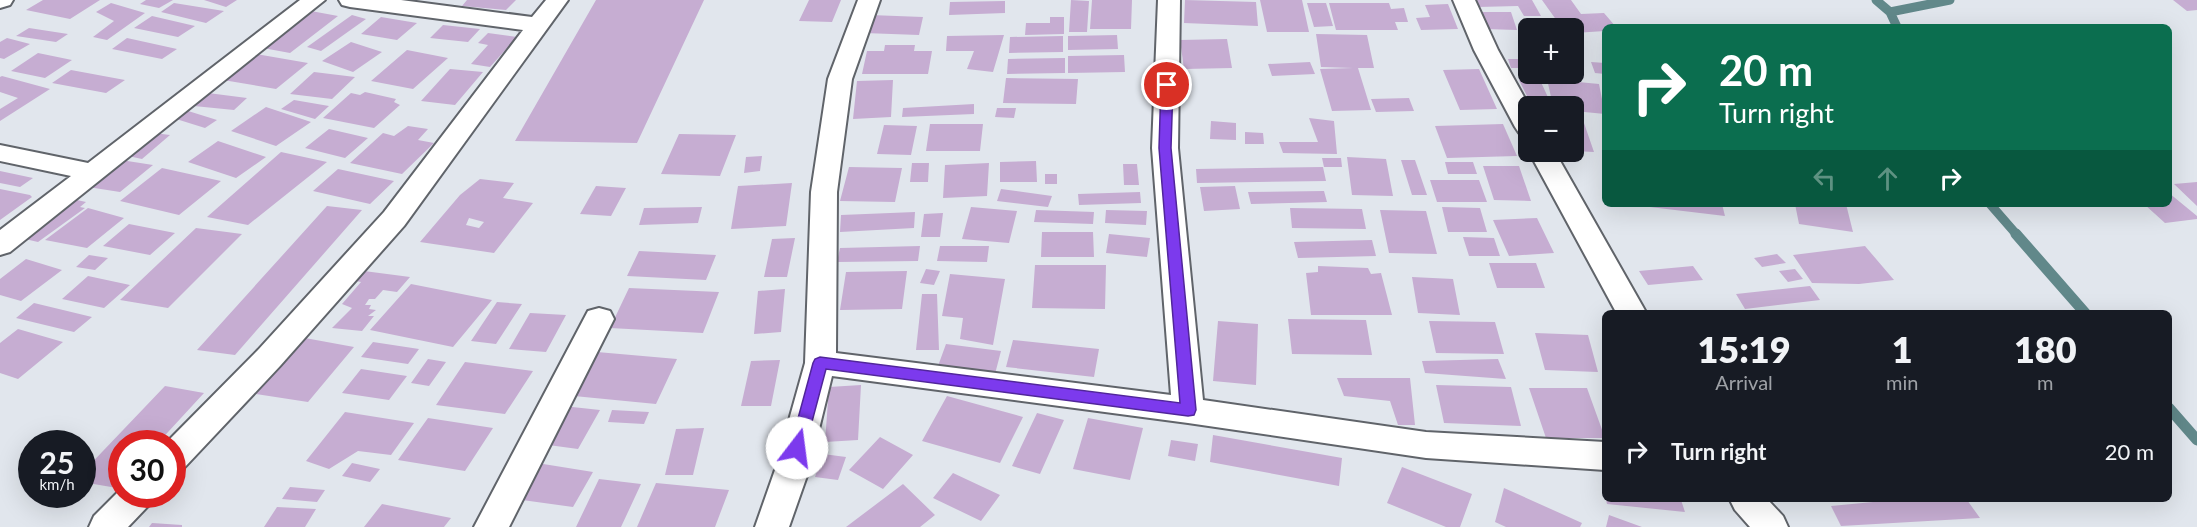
<!DOCTYPE html>
<html lang="en">
<head>
<meta charset="utf-8">
<style>
	:root { --surface:#171b24; --page:#242831; --text:#f1f3f6; --muted:#9ea1a6 }
	body { margin:0; font-family:Lato,sans-serif; background:var(--page); color:var(--text); height:100vh; display:flex; flex-direction:column; font-size:22px; white-space:nowrap }
	* { box-sizing:border-box; margin:0 }
	p { font-size:20px; color:var(--muted) }
	.icon { flex:none; width:33px; height:33px; fill:none; stroke:currentColor; stroke-width:2; stroke-linecap:round; stroke-linejoin:round }
	.map { position:relative; flex:1; overflow:hidden }
	.sheet { position:absolute; left:1602px; top:310px; width:570px; height:192px; display:flex; flex-direction:column; background:var(--surface); border-radius:9px; box-shadow:0 6px 24px #0002 }
	.sheet>* { flex:none }
	.guide { position:absolute; left:1602px; top:24px; width:570px; height:183px; border-radius:9px; box-shadow:0 6px 24px #0002; background:#0b6e4f; color:#fff; overflow:hidden }
	.tools { position:absolute; left:1518px; top:18px; display:grid; gap:12px }
	.tools a { display:grid; place-items:center; width:66px; height:66px; border-radius:9px; background:var(--surface); box-shadow:0 6px 24px #0002; font-size:30px }
	.speed { position:absolute; left:18px; top:430px; display:flex; gap:12px; font-size:30px; font-weight:700; text-align:center }
	.speed>* { display:grid; place-content:center; width:78px; height:78px; border-radius:50%; background:var(--surface); box-shadow:0 6px 24px #0002; line-height:1 }
	.speed small { font-size:15px; font-weight:400 }
	.speed .limit { border:9px solid #d22; background:#fff; color:#111 }
	.pin { position:absolute; display:grid; place-items:center; width:51px; height:51px; color:#fff; margin:-26px; border:3px solid #fff; border-radius:50%; box-shadow:0 2px 6px #0007 }
	.me { position:absolute; width:66px; margin:-33px; rotate:15deg; stroke-linejoin:round; filter:drop-shadow(0 0 4px #0008) }
	.turn { display:flex; align-items:center; gap:21px; height:126px; padding:0 18px; font-size:27px }
	.turn .icon { width:78px; height:78px; stroke-width:2.5 }
	.turn b { display:block; font-size:42px; line-height:51px }
	.lanes { display:flex; align-items:center; height:57px; padding:0 18px; background:#0003; justify-content:center; gap:30px; direction:ltr }
	.lanes .off { opacity:.35 }
	.eta { display:flex; justify-content:space-evenly; align-items:center; height:102px; text-align:center }
	.eta b { font-size:36px; font-weight:800; line-height:42px }
	ul { padding:0; list-style:none }
	li { display:flex; align-items:center; gap:18px; height:78px; padding:0 18px }
	li div { flex:1 }
	li b { display:block; font-size:22px }
	li em { font-style:normal }
	.map>svg:first-child { display:block }
	.lines { fill:none; stroke-linecap:round; stroke-linejoin:round }
	.stream-far1 { stroke:#61888a; stroke-width:9 }
	.stream { stroke:#61888a; stroke-width:11 }
	.building { fill:#c6add2; fill-rule:evenodd }
	.street-casing { stroke:#60646a; stroke-width:4 }
	.street { fill:#fff; fill-rule:evenodd }
	.route { fill:#7c3aed; stroke:#51269a; stroke-width:1.5 }
</style>
</head>
<body>
<div class="map">
<svg width="2197" height="527" viewBox="0 0 2197 527">
	<rect width="100%" height="100%" fill="#e1e6ed"/>
	<g class="lines">
		<path class="stream-far1" d="M1876,0L1890,12L1897,27
			M1890,12L1950,0
			M1990,204L2017,235"/>
		<path class="stream" d="M2016,234L2086,314
			M2169,408L2197,440"/>
	</g>
	<path class="building" d="M43,0H100L70,19L26,10Z
		M146,0H173L159,8L140,4Z
		M204,0H237L226,7Z
		M467,0H516L506,10L462,6Z
		M596,0H704L637,143L515,141Z
		M809,0H841L832,22L799,21Z
		M1071,0L1089,1L1087,32H1069Z
		M1092,0H1132L1131,29H1090Z
		M1185,0L1256,2L1258,26L1184,23Z
		M1260,0H1302L1309,32H1267Z
		M1475,0H1532L1541,16H1524L1518,6L1478,7Z
		M1542,0H1571L1581,14L1604,13L1616,27H1605V31L1574,33V28H1562Z
		M2173,0H2197V10L2187,11Z
		M1005,1V13L949,15L950,2Z
		M111,3L145,13L107,40L93,37L114,21L96,12Z
		M174,3L224,11L206,23L161,12Z
		M1307,3H1326L1333,26L1314,27Z
		M1329,3H1389L1391,9L1404,8L1408,22H1395L1398,30H1336Z
		M1448,4L1458,29L1421,30L1416,18L1430,17L1425,5Z
		M311,11L338,16L290,53L263,48Z
		M1479,12H1511L1517,30L1485,29Z
		M352,15L366,19L321,51L307,47Z
		M870,15L923,17L919,35L864,33Z
		M152,16L195,26L178,37L134,28Z
		M381,17L417,23L397,40L361,34Z
		M1050,17H1064V34L1025,35L1026,23H1050Z
		M443,25L480,29L468,42L430,38Z
		M29,28L68,34L56,42L16,36Z
		M488,33L517,37L490,67L471,64L488,45L478,43Z
		M1316,34L1367,35L1374,68H1358L1371,110L1332,111L1320,69L1353,68L1321,67Z
		M1004,35L993,72L967,69L974,51H946L947,36Z
		M1117,35L1118,49L1068,50V36Z
		M1063,36V52L1009,53L1010,37Z
		M7,38L30,44L4,59L0,58V42Z
		M127,38L177,49L162,59L112,49Z
		M1227,39L1232,68L1184,69L1180,40Z
		M351,42L382,52L353,72L322,61Z
		M885,45H915L914,51H932L928,74H862L867,51H884Z
		M407,50L448,58L413,89L371,81Z
		M38,53L72,60L45,78L11,71Z
		M256,54L308,63L276,89L223,80Z
		M1124,55L1125,72L1068,73V56Z
		M1065,58V73L1007,74L1008,59Z
		M1508,59H1528V68H1511Z
		M1310,62L1315,74L1272,76L1268,64Z
		M1591,62L1605,63V74L1595,73Z
		M450,69L483,72L455,105L421,101Z
		M1479,69L1497,109L1460,110L1443,70Z
		M71,70L125,80L106,93L52,83Z
		M314,72L355,77L332,99L290,94Z
		M2,76L50,89L0,121V109L18,98L0,92V77Z
		M1006,78L1078,79L1076,104L1003,103Z
		M1547,79L1599,84L1605,114L1574,111V106H1553Z
		M893,80L891,117L853,119L857,81Z
		M1519,80H1540L1552,106H1532Z
		M365,92L396,99L394,102L400,105L374,128L323,118L351,93L360,95Z
		M208,93L247,98L234,110L194,106Z
		M1409,98L1414,111L1376,112L1371,99Z
		M294,100L329,106L315,119L281,109Z
		M974,104V114L902,117L903,108Z
		M266,107L311,122L276,146L231,131Z
		M997,108H1016L1014,118L995,117Z
		M185,110L217,120L205,128L173,118Z
		M1309,118L1334,121L1337,154L1283,153L1279,142H1318Z
		M1211,121L1236,123V140L1210,139Z
		M1574,122L1584,123L1594,152L1574,151Z
		M930,124H983L980,151H926Z
		M1503,124L1517,156L1447,158L1435,126Z
		M884,125L917,126L911,155L877,154Z
		M408,126L428,129L418,140L434,143L402,174L350,163L383,133L394,136Z
		M329,129L368,138L345,158L305,148Z
		M1245,132L1263,133L1264,144H1245Z
		M154,133L170,135L142,159L128,156Z
		M679,134L736,135L720,176L661,174Z
		M218,141L266,157L236,178L188,162Z
		M281,152L327,162L248,225L207,217Z
		M762,156L760,171L744,173L746,157Z
		M1347,157L1386,159L1393,196L1352,195Z
		M1322,158H1341L1342,167H1324Z
		M121,160L153,165L120,192L88,187Z
		M1401,160H1415L1427,195H1412Z
		M1036,161L1037,182H1000V162Z
		M1445,162H1473L1477,174H1448Z
		M912,163H929L928,182H910Z
		M989,163L987,196L943,198L945,165Z
		M1123,164H1137L1139,185H1124Z
		M1483,166H1519L1531,201L1494,200Z
		M849,167L902,168L895,202L840,201Z
		M1323,167L1326,181L1197,183L1196,169Z
		M162,168L221,181L179,215L120,201Z
		M338,169L394,181L370,204L313,191Z
		M0,171L33,178L20,187L0,183Z
		M1045,174H1057V184H1045Z
		M480,179L514,183L503,198L533,203L494,253L420,242L460,195ZM469,218L484,222L479,228L466,225Z
		M1430,180H1479L1487,202H1437Z
		M2197,182V206L2174,184Z
		M792,183L786,226L731,229L738,186Z
		M596,186L626,188L611,216L580,214Z
		M1235,186L1240,209L1204,211L1200,187Z
		M0,189L30,195L32,197L0,220Z
		M1001,189L1052,196L1048,207L997,201Z
		M1324,191L1327,202L1251,204L1248,192Z
		M1140,192L1141,203L1079,205L1078,194Z
		M2169,193L2197,216V219L2165,223L2144,204H2169Z
		M77,200L86,202L80,207L85,208L38,242L25,239Z
		M1633,204H1722L1725,216L1633,205Z
		M1795,204H1846L1853,232L1799,224Z
		M327,206L362,210L235,355L197,350Z
		M702,207L698,223L639,225L644,208Z
		M971,207L1017,211L1009,243L962,239Z
		M1442,207L1480,208L1487,232H1448Z
		M88,208L124,218L87,248L45,240Z
		M1290,208L1362,209L1366,229L1292,228Z
		M1036,210L1094,212L1093,224L1034,222Z
		M1106,210L1147,211L1146,225L1105,223Z
		M1380,210L1426,211L1437,254L1389,253Z
		M915,212L914,228L840,232L841,215Z
		M943,213L940,237H921L924,214Z
		M1537,218L1554,253L1509,256L1493,220Z
		M129,224L175,233L150,255L103,246Z
		M196,228L242,234L168,308L120,300Z
		M1042,232H1093L1094,257H1041Z
		M1109,234L1150,238L1147,257L1106,253Z
		M1463,237L1494,238L1500,256H1469Z
		M795,238L787,277H764L772,239Z
		M1372,240L1376,256L1298,258L1294,242Z
		M920,246L918,261L837,262L840,248Z
		M940,246H989L987,262L937,261Z
		M1865,246L1894,280L1859,284L1812,283L1793,255Z
		M639,251L716,255L706,280L627,276Z
		M1777,254L1786,263L1762,267L1754,258Z
		M89,255L108,258L95,270L76,267Z
		M26,259L62,270L21,301L0,295V279Z
		M1489,263H1536L1545,288H1497Z
		M1035,265H1106L1105,309L1032,308Z
		M1318,266L1368,268L1371,274L1381,273L1392,315H1311L1306,273L1318,272Z
		M1693,266L1703,280L1648,285L1639,271Z
		M926,269L940,271L934,285L920,283Z
		M1795,269L1803,279L1788,282L1779,271Z
		M364,271L410,277L397,292L383,290L375,299H369L365,305H371L369,309L376,310L368,316H374L362,331L332,328L352,308L342,304L361,282L356,281Z
		M907,271L902,309L840,310L846,272Z
		M950,274L1005,279L993,345L960,339L963,318L942,316Z
		M88,276L130,285L104,308L62,299Z
		M1412,277L1453,279L1460,315L1418,313Z
		M411,284L492,300L453,347L370,330Z
		M1810,286L1820,300L1745,309L1736,294Z
		M629,288L719,292L703,333L610,328Z
		M785,289L781,332L754,334L758,291Z
		M922,294H937L939,350H916Z
		M497,302L522,304L496,344L471,341Z
		M34,303L92,317L74,332L16,318Z
		M530,313L566,315L546,352L509,349Z
		M1288,319L1366,320L1372,355L1292,354Z
		M1218,321L1258,324L1256,385L1213,381Z
		M1429,321L1495,322L1504,354L1436,353Z
		M18,329L63,342L18,379L0,373V343Z
		M1535,333L1588,335L1598,372L1545,370Z
		M305,338L354,347L308,402L256,394Z
		M1013,340L1099,349L1094,377L1006,367Z
		M373,342L419,349L408,364L361,357Z
		M946,344L1001,351L995,374L938,366Z
		M597,352L677,359L656,404L574,396Z
		M428,359L446,362L429,386L411,383Z
		M1498,359L1506,379L1425,373L1422,361Z
		M780,360L771,406H741L751,361Z
		M465,362L533,371L505,414L436,405Z
		M361,369L407,376L389,400L342,393Z
		M1337,378H1410L1415,425H1398L1390,401L1344,396Z
		M861,385L858,440L825,442L829,387Z
		M1436,385L1511,387L1521,426L1444,423Z
		M165,386L204,393L157,444H122V483L117,488L82,482V473Z
		M1529,388H1587L1605,438H1546Z
		M947,396L1023,417L1000,463L922,441Z
		M563,406L600,410L578,449L541,444Z
		M612,410L649,412L644,424L608,422Z
		M345,412L414,423L391,455L358,451L329,469L306,461Z
		M1037,413L1064,420L1040,474L1012,466Z
		M428,418L493,428L465,471L398,460Z
		M1088,418L1143,428L1130,480L1073,469Z
		M704,428L693,475H665L676,429Z
		M1213,435L1342,458L1339,486L1210,462Z
		M880,437L913,455L883,489L849,470Z
		M1171,440L1198,444L1195,461L1168,456Z
		M823,454L846,457L838,480L815,477Z
		M352,463L380,469L370,482L342,476Z
		M537,463L593,472L573,507L515,499Z
		M1402,467L1472,494L1460,527H1446L1387,503Z
		M953,473L1000,495L981,521L933,498Z
		M599,479L641,484L621,527H576Z
		M656,483L729,490L715,527H637Z
		M903,484L935,515L920,527H846Z
		M290,487L325,490L317,502L282,499Z
		M1504,488L1582,523L1580,527H1506L1495,522Z
		M1606,500H1681L1685,512L1607,504Z
		M1894,500H1967L1980,518L1841,526L1831,506Z
		M382,504L451,518L444,527H364Z
		M277,507L316,509L305,527H264Z
		M1609,515L1642,527H1606Z
		M152,523L182,525V527H149Z"/>
	<g class="lines">
		<defs>
			<path id="street" d="M0,0H13L10,5L0,8Z
				M300,0H325L10,252L0,255V230L71,176L0,161V145L88,163Z
				M339,0H401L532,17L546,0H568L404,226L280,366L184,468L172,471V444H165L258,350L384,212L523,30L350,7L342,5Z
				M858,0H880L852,79L837,192L836,353L1171,395L1152,148L1158,0H1180L1178,148L1203,400L1426,432L1605,442V470L1426,458L1188,423L832,376L809,470L789,527H755L775,470L805,363L811,192L828,79Z
				M1453,0H1475L1498,50L1529,106L1528,135L1519,133L1515,127L1474,50Z
				M1529,152H1555L1647,314H1617Z
				M599,308L610,311L614,319L509,527H474L588,311Z
				M122,488V495H154L149,505L128,527H89L94,516Z
				M1730,500H1768L1783,516L1788,527H1750L1735,510Z"/>
		</defs>
		<use href="#street" class="street-casing"/>
		<use href="#street" class="street"/>
	</g>
	<path class="route" d="M1167,81L1173,85L1171,148L1196,410L1194,415L1188,416L826,369L805,448L803,453L797,455L792,453L790,448L813,363L815,359L820,357L1180,403L1159,148L1161,85Z"/>
</svg>
<div class="tools">
<a>+</a>
<a>−</a>
</div>
<div class="speed"><div>25<small>km/h</small></div><div class="limit">30</div></div>
<div class="pin" style="left:1167px;top:85px;background:#d93025"><svg class="icon" aria-label="arrive" viewBox="0 0 24 24"><path d="M6 21V4h12l-3 4 3 4H6"/></svg></div>
<svg class="me" style="left:797px;top:448px" viewBox="-20 -20 40 40"><circle r="19" fill="#fff"/><path d="M0-13L10 11 0 6-10 11z" fill="#7c3aed"/></svg>
<div class="guide">
<div class="turn"><svg class="icon" aria-label="right" viewBox="0 0 24 24"><path d="M7 20v-9h11M14 6l5 5-5 5"/></svg><div><b>20 m</b>Turn right</div></div>
<div class="lanes"><svg class="icon off" aria-label="left" viewBox="0 0 24 24"><path d="M17 20v-9H6M10 6l-5 5 5 5"/></svg><svg class="icon off" aria-label="ahead" viewBox="0 0 24 24"><path d="M12 20V5M6 11l6-6 6 6"/></svg><svg class="icon" aria-label="right" viewBox="0 0 24 24"><path d="M7 20v-9h11M14 6l5 5-5 5"/></svg></div>
</div>
<section class="sheet">
<div class="eta">
<div><b>15:19</b><p>Arrival</p></div>
<div><b>1</b><p>min</p></div>
<div><b>180</b><p>m</p></div>
</div>
<ul>
<li><svg class="icon" aria-label="right" viewBox="0 0 24 24"><path d="M7 20v-9h11M14 6l5 5-5 5"/></svg><div><b>Turn right</b></div><em>20 m</em></li>
</ul>
</section>
</div>
</body>
</html>
